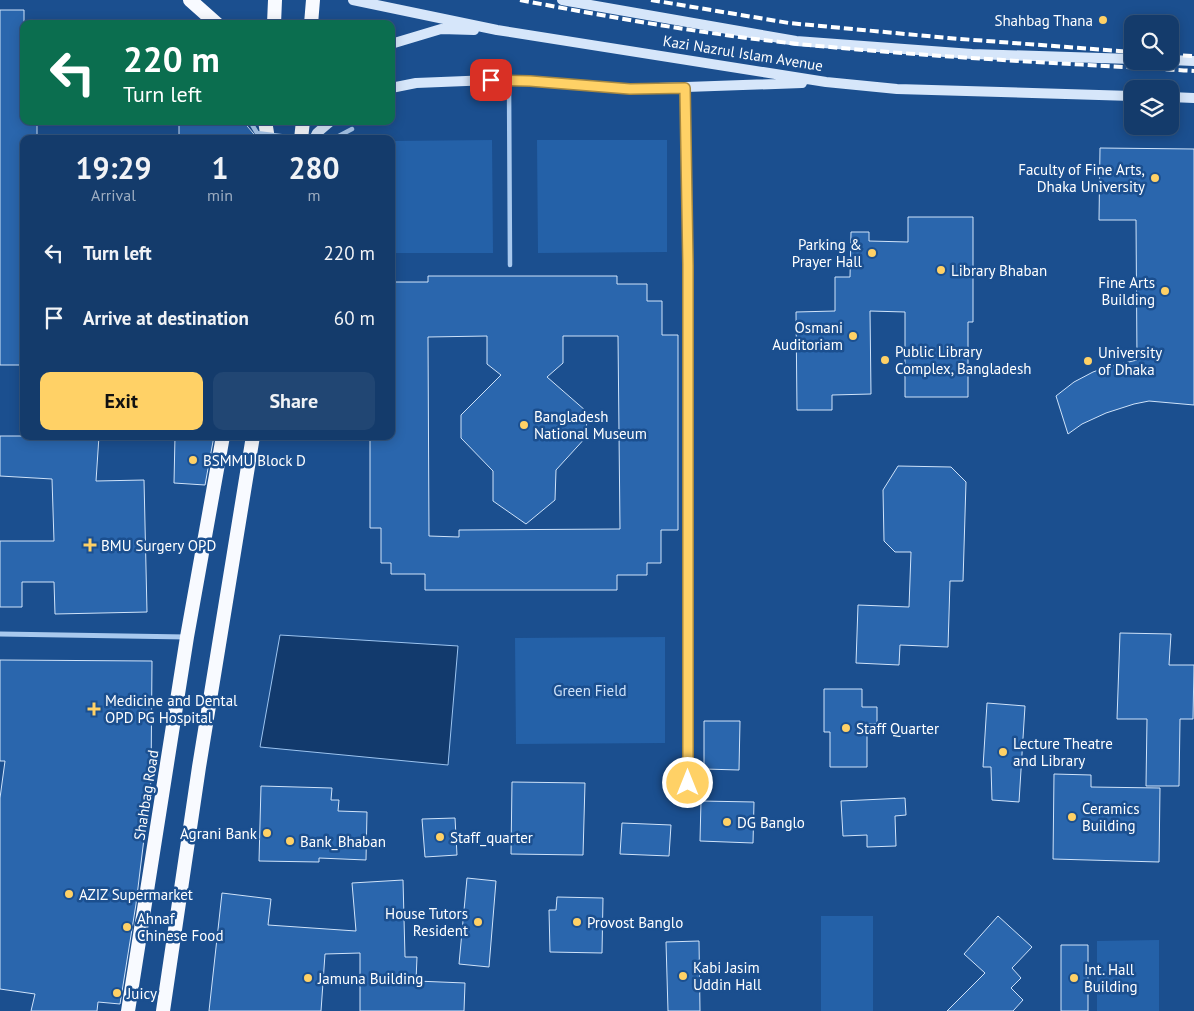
<!DOCTYPE html>
<html lang="en">
<head>
<meta charset="utf-8">
<style>
	:root { --surface:#143b6b; --page:#214673; --text:#f1f3f6; --muted:#9dadc1; --line:#33557e; --accent:#ffd166 }
	body { margin:0; font-family:"PT Sans",sans-serif; background:var(--page); color:var(--text); height:100vh; display:flex; flex-direction:column; font-size:19px; white-space:nowrap }
	* { box-sizing:border-box; margin:0 }
	p { font-size:16px; color:var(--muted) }
	.icon { flex:none; width:28px; height:28px; fill:none; stroke:currentColor; stroke-width:2; stroke-linecap:round; stroke-linejoin:round }
	.map { position:relative; flex:1; overflow:hidden }
	.sheet { position:absolute; left:20px; top:135px; width:375px; height:305px; display:flex; flex-direction:column; background:var(--surface); border-radius:10px; box-shadow:0 2px 12px #0003,0 0 0 1px var(--line) }
	.sheet>* { flex:none }
	.guide { position:absolute; left:20px; top:20px; width:375px; height:105px; border-radius:10px; box-shadow:0 2px 12px #0003,0 0 0 1px var(--line); background:#0b6e4f; color:#fff; overflow:hidden }
	.buttons { position:absolute; left:1124px; top:15px; display:grid; gap:10px }
	.buttons a { display:grid; place-items:center; width:55px; height:55px; border-radius:10px; background:var(--surface); box-shadow:0 2px 12px #0003,0 0 0 1px var(--line); font-size:25px }
	.pin { position:absolute; display:grid; place-items:center; width:42px; height:42px; color:#fff; margin:-21px; border-radius:10px; box-shadow:0 2px 8px #0006 }
	.me { position:absolute; width:55px; margin:-28px; rotate:0deg; stroke-linejoin:round; filter:drop-shadow(0 0 4px #0008) }
	.turn { display:flex; align-items:center; gap:18px; height:105px; padding:0 20px; font-size:22px }
	.turn .icon { width:65px; height:65px; stroke-width:2.5 }
	.turn b { display:block; font-size:35px; line-height:42px }
	.eta { display:flex; justify-content:space-evenly; align-items:center; height:85px; text-align:center }
	.eta b { font-size:30px; font-weight:600; line-height:35px }
	.action { display:flex; gap:10px; margin-top:auto; padding:10px 20px }
	.action a { flex:1; height:58px; border-radius:10px; background:var(--accent); color:#111; font-size:20px; font-weight:600; line-height:58px; text-align:center }
	.action a+a { background:var(--page); color:var(--text) }
	ul { padding:0; list-style:none }
	li { display:flex; align-items:center; gap:15px; height:65px; padding:0 20px }
	li div { flex:1 }
	li b { display:block; font-size:19px }
	li em { font-style:normal }
	.map>svg:first-child { display:block }
	.green { fill:#2461a8 }
	.water { fill:#123a6d; stroke:#9cc4f0 }
	.building { fill:#2a66ad; stroke:#cfe3fa; fill-rule:evenodd }
	.lines { fill:none; stroke-linecap:round; stroke-linejoin:round }
	.pedestrian { stroke:#a9c9ee; stroke-width:4.5 }
	.minor { stroke:#a9c9ee; stroke-width:5 }
	.secondary { stroke:#d6e6fa; stroke-width:10 }
	.trunk { stroke:#f8faff; stroke-width:14 }
	.rail { stroke:#fff; stroke-width:4; stroke-dasharray:9 4; stroke-linecap:butt }
	.pedestrian-bridge { stroke:#a9c9ee; stroke-width:4.5 }
	.route-casing { stroke:#a68842; stroke-width:12 }
	.route { stroke:#ffd166; stroke-width:9 }
	.poi-dot { fill:#ffd166; stroke:#1b4f8f; stroke-width:2 }
	.labels { text-anchor:middle; dominant-baseline:central; stroke-width:5; stroke-linejoin:round; paint-order:stroke }
	.poi-label { font-size:15px; fill:#fff; stroke:#1b4f8f; text-anchor:start }
	.street-label { font-size:15px; fill:#fff; stroke:#1b4f8f }
	.park-label { font-size:15px; fill:#cfe3fa; stroke:#1b4f8f }
</style>
</head>
<body>
<div class="map">
<svg width="1194" height="1011" viewBox="0 0 1194 1011">
	<rect width="100%" height="100%" fill="#1b4f8f"/>
	<path class="green" d="M492,140L493,253H391V141Z
		M537,140H667V252L538,253Z
		M665,637V743L516,744L515,638Z
		M873,916V1011H821V916Z
		M1159,940V1011H1097V941Z"/>
	<path class="water" d="M280,635L458,646L448,765L260,747Z"/>
	<path class="building" d="M0,10H24V121H37V139H24V365H0Z
		M179,121H243L258,139H179Z
		M1100,148L1194,149V405L1149,401L1134,404L1106,413L1082,424L1068,434L1056,396L1074,382L1093,372L1104,368L1137,360L1136,220H1099Z
		M908,217H973V322H968V397H905V312L870,311L871,394L832,395V410H797L796,312L835,311V277H850L851,232H869V241L908,242Z
		M428,276H617V284H647V301H662V335H678V530H661V563H647V575H617V590H425V574H391V563H381V528H370V436H391L392,282H428ZM487,336V364L501,375L461,415V438L493,471V501L526,524L555,500L556,470L587,436L586,411L547,377L563,363V336H618L620,529L459,530V537L429,536L428,337Z
		M0,436H99L96,481L144,480L147,612L55,614L54,582H22V607H0V541H54L52,479L0,476Z
		M175,436H214L205,485L174,483Z
		M898,466L951,467L966,482L963,581H950L948,647L900,645L899,665L856,663L858,605L909,607L911,552H895L884,541L883,490Z
		M1120,633L1171,634L1169,665H1194L1193,719H1180L1179,786H1146L1147,719H1117Z
		M0,660L152,661L151,781L136,904L120,1004L98,1002L97,1011H31L35,994L0,989V798L5,761H0Z
		M824,689H862V707H877V724H867V767H830V732H824Z
		M987,703L1025,706L1019,802L992,800L991,767H983Z
		M704,721H740L739,770L704,769Z
		M1054,774L1091,775V787L1160,788L1159,862L1053,859Z
		M512,782L585,783L583,855L511,854Z
		M261,786L332,788L331,800H339L338,811L367,812L366,860L319,858V862L259,861Z
		M905,798L906,815L895,816L896,846L867,847V835L843,836L841,801Z
		M701,801L754,802L753,843L700,841Z
		M455,818L457,855L425,857L422,819Z
		M622,823L671,825L669,856L620,854Z
		M467,878L496,881L489,967L459,964Z
		M403,880L405,957H417L416,981L465,983L464,1011H360V953L325,954L321,1011H209L222,893L271,899L268,925L356,931L352,883Z
		M557,897L603,898L602,953L550,952L549,910H556Z
		M998,916L1032,947L1012,968L1021,978L1011,988L1023,1000L1013,1011H947L985,973L964,954Z
		M699,941L700,1011H668L666,942Z
		M1061,945H1088V1011H1061Z"/>
	<g class="lines">
		<path class="pedestrian" d="M509,81L510,265
			M333,139L352,129"/>
		<path class="minor" d="M685,88L688,265L687,783
			M0,634L187,637"/>
		<path class="secondary" d="M353,0L497,30L826,82L897,89L1132,96
			M562,0L796,41L972,54L1132,59
			M391,44L441,29L474,30
			M1170,60L1194,61
			M391,88L416,83L491,80L530,81L630,89L802,83
			M1170,97L1194,98
			M314,139L317,133L331,121"/>
		<path class="trunk" d="M190,0L217,24
			M274,24L275,0
			M311,24L313,0
			M265,121L268,139
			M301,139L303,121
			M128,1011L187,637L223,436
			M163,1011L199,767L253,436"/>
		<path class="rail" d="M520,0C609,17 699,33 789,43C924,57 1059,63 1194,71
			M651,0L789,23L948,38L1132,52
			M1170,55L1194,56"/>
		<path class="pedestrian-bridge" d="M250,121L257,133L303,139"/>
	</g>
	<g class="lines">
		<defs>
			<path id="route" d="M491,80L530,81L630,89L685,88L688,265V783"/>
		</defs>
		<use href="#route" class="route-casing"/>
		<use href="#route" class="route"/>
	</g>
	<g class="poi-dot">
		<circle cx="1103" cy="20" r="5"/>
		<circle cx="1155" cy="178" r="5"/>
		<circle cx="872" cy="253" r="5"/>
		<circle cx="941" cy="270" r="5"/>
		<circle cx="1165" cy="291" r="5"/>
		<circle cx="853" cy="336" r="5"/>
		<circle cx="885" cy="360" r="5"/>
		<circle cx="1088" cy="361" r="5"/>
		<circle cx="524" cy="425" r="5"/>
		<circle cx="193" cy="460" r="5"/>
		<path d="M87.5 537.5h5v5h5v5h-5v5h-5v-5h-5v-5h5z"/>
		<path d="M91.5 701.5h5v5h5v5h-5v5h-5v-5h-5v-5h5z"/>
		<circle cx="846" cy="728" r="5"/>
		<circle cx="1003" cy="752" r="5"/>
		<circle cx="1072" cy="817" r="5"/>
		<circle cx="727" cy="822" r="5"/>
		<circle cx="267" cy="833" r="5"/>
		<circle cx="440" cy="837" r="5"/>
		<circle cx="290" cy="841" r="5"/>
		<circle cx="69" cy="894" r="5"/>
		<circle cx="478" cy="922" r="5"/>
		<circle cx="577" cy="922" r="5"/>
		<circle cx="127" cy="927" r="5"/>
		<circle cx="683" cy="976" r="5"/>
		<circle cx="308" cy="978" r="5"/>
		<circle cx="1074" cy="978" r="5"/>
		<circle cx="117" cy="993" r="5"/>
	</g>
	<g class="labels">
		<g class="poi-label">
			<text x="1093" y="20" text-anchor="end">Shahbag Thana</text>
			<text x="1145" y="169" text-anchor="end">Faculty of Fine Arts,<tspan x="1145" dy="17">Dhaka University</tspan></text>
			<text x="862" y="244" text-anchor="end">Parking &amp;<tspan x="862" dy="17">Prayer Hall</tspan></text>
			<text x="951" y="270">Library Bhaban</text>
			<text x="1155" y="282" text-anchor="end">Fine Arts<tspan x="1155" dy="17">Building</tspan></text>
			<text x="843" y="327" text-anchor="end">Osmani<tspan x="843" dy="17">Auditoriam</tspan></text>
			<text x="895" y="351">Public Library<tspan x="895" dy="17">Complex, Bangladesh</tspan></text>
			<text x="1098" y="352">University<tspan x="1098" dy="17">of Dhaka</tspan></text>
			<text x="534" y="416">Bangladesh<tspan x="534" dy="17">National Museum</tspan></text>
			<text x="203" y="460">BSMMU Block D</text>
			<text x="101" y="545">BMU Surgery OPD</text>
			<text x="105" y="700">Medicine and Dental<tspan x="105" dy="17">OPD PG Hospital</tspan></text>
			<text x="856" y="728">Staff Quarter</text>
			<text x="1013" y="743">Lecture Theatre<tspan x="1013" dy="17">and Library</tspan></text>
			<text x="1082" y="808">Ceramics<tspan x="1082" dy="17">Building</tspan></text>
			<text x="737" y="822">DG Banglo</text>
			<text x="257" y="833" text-anchor="end">Agrani Bank</text>
			<text x="450" y="837">Staff_quarter</text>
			<text x="300" y="841">Bank_Bhaban</text>
			<text x="79" y="894">AZIZ Supermarket</text>
			<text x="468" y="913" text-anchor="end">House Tutors<tspan x="468" dy="17">Resident</tspan></text>
			<text x="137" y="918">Ahnaf<tspan x="137" dy="17">Chinese Food</tspan></text>
			<text x="587" y="922">Provost Banglo</text>
			<text x="693" y="967">Kabi Jasim<tspan x="693" dy="17">Uddin Hall</tspan></text>
			<text x="1084" y="969">Int. Hall<tspan x="1084" dy="17">Building</tspan></text>
			<text x="318" y="978">Jamuna Building</text>
			<text x="127" y="993">Juicy</text>
		</g>
		<g class="street-label">
			<text transform="translate(743 53) rotate(9)">Kazi Nazrul Islam Avenue</text>
			<text transform="translate(146 795) rotate(-81)">Shahbag Road</text>
		</g>
		<g class="park-label">
			<text x="590" y="690">Green Field</text>
		</g>
	</g>
</svg>
<div class="buttons">
<a><svg class="icon" aria-label="search" viewBox="0 0 24 24"><circle cx="10" cy="10" r="6"/><path d="M15 15l6 6"/></svg></a>
<a><svg class="icon" aria-label="layers" viewBox="0 0 24 24"><path d="M12 4l9 5-9 5-9-5zM3 14l9 5 9-5"/></svg></a>
</div>
<div class="pin" style="left:491px;top:80px;background:#d93025"><svg class="icon" aria-label="arrive" viewBox="0 0 24 24"><path d="M6 21V4h12l-3 4 3 4H6"/></svg></div>
<svg class="me" style="left:688px;top:783px" viewBox="-20 -20 40 40"><circle r="17" fill="#ffd166" stroke="#fff" stroke-width="3"/><path d="M0-11L8 9 0 5-8 9z" fill="#fff"/></svg>
<div class="guide">
<div class="turn"><svg class="icon" aria-label="left" viewBox="0 0 24 24"><path d="M17 20v-9H6M10 6l-5 5 5 5"/></svg><div><b>220 m</b>Turn left</div></div>
</div>
<section class="sheet">
<div class="eta">
<div><b>19:29</b><p>Arrival</p></div>
<div><b>1</b><p>min</p></div>
<div><b>280</b><p>m</p></div>
</div>
<ul>
<li><svg class="icon" aria-label="left" viewBox="0 0 24 24"><path d="M17 20v-9H6M10 6l-5 5 5 5"/></svg><div><b>Turn left</b></div><em>220 m</em></li>
<li><svg class="icon" aria-label="arrive" viewBox="0 0 24 24"><path d="M6 21V4h12l-3 4 3 4H6"/></svg><div><b>Arrive at destination</b></div><em>60 m</em></li>
</ul>
<div class="action"><a>Exit</a><a>Share</a></div>
</section>
</div>
</body>
</html>
